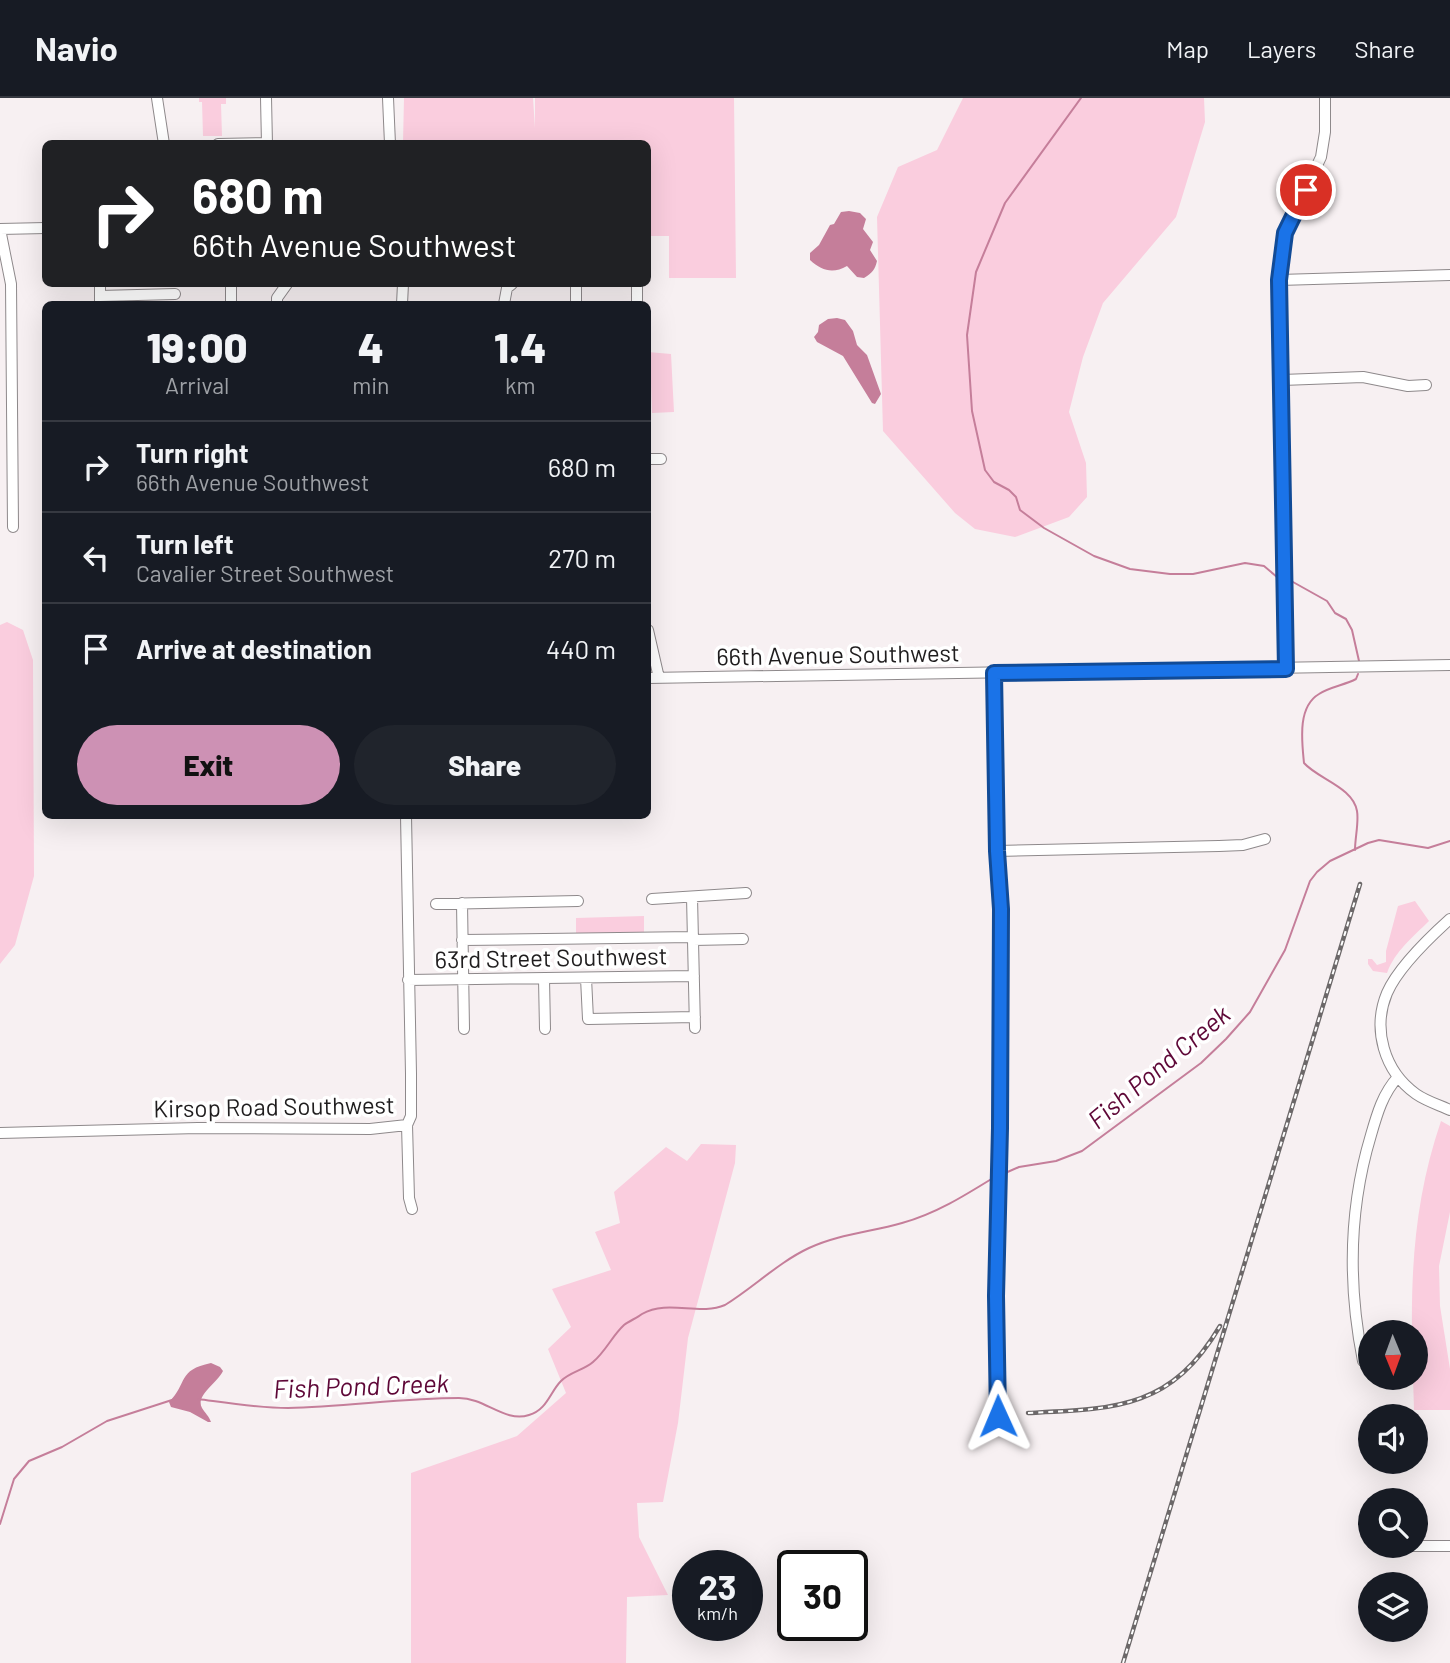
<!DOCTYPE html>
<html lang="en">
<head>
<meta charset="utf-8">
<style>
	:root { --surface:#171b24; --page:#20242c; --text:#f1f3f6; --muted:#9ea1a6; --line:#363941; --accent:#cd91b4 }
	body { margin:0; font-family:Barlow,sans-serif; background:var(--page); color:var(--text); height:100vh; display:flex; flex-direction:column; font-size:26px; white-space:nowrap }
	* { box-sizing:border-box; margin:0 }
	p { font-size:23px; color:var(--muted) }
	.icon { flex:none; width:38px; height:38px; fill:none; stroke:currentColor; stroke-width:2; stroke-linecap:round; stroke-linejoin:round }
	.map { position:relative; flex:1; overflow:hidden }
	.side { position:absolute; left:42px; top:203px; width:609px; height:518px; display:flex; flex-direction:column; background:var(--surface); border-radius:10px; box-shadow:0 7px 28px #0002 }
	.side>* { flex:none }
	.banner { position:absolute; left:42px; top:42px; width:609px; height:147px; border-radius:10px; box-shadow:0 7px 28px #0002; background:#202124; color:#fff; overflow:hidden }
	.needle { width:46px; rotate:179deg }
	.controls { position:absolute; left:1358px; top:1222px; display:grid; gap:14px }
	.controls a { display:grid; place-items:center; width:70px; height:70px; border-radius:50%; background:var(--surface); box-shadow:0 7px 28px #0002; font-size:35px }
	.speed { position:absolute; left:672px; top:1452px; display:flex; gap:14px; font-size:35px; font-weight:700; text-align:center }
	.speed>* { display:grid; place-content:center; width:91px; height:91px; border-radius:50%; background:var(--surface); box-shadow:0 7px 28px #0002; line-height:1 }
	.speed small { font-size:18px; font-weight:400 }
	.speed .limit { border:4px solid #111; border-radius:10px; background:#fff; color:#111 }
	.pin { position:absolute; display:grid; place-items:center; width:60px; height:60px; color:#fff; margin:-30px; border:4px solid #fff; border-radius:50%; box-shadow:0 2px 7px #0007 }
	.me { position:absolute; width:77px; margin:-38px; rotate:359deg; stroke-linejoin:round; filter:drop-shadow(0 0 5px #0008) }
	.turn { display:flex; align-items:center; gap:24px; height:147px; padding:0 35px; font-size:32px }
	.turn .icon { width:91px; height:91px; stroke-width:2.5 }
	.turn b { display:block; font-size:49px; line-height:60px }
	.eta { display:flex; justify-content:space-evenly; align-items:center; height:119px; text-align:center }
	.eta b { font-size:42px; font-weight:800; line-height:49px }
	.cta { display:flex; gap:14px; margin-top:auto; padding:14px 35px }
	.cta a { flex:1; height:80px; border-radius:42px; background:var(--accent); color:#111; font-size:28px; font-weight:800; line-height:80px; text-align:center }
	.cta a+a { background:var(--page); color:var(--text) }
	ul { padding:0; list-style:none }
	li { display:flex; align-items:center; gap:21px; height:91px; padding:0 35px; border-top:2px solid var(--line) }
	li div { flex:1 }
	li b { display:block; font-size:26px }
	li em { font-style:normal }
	header { display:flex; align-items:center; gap:42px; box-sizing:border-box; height:98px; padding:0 35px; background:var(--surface); border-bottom:2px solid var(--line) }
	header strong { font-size:33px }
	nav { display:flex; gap:38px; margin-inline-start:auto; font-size:24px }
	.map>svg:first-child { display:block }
	.green { fill:#facdde }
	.water { fill:#c57e9a }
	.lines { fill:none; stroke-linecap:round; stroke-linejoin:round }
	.stream { stroke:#c57e9a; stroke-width:2 }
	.minor-casing { stroke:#8e898b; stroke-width:12 }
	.minor { stroke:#fff; stroke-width:10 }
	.rail-casing { stroke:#6c6869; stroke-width:4.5 }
	.rail { stroke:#fff; stroke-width:2; stroke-dasharray:5; stroke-linecap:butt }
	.route-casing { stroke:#114b97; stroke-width:18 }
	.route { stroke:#1a73e8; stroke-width:12 }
	.labels { text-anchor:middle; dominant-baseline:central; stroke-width:7; stroke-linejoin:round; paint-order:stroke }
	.street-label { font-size:24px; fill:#1f1d1e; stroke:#fff }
	.water-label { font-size:26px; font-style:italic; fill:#5e0737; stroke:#fff }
</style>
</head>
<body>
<header>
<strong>Navio</strong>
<nav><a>Map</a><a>Layers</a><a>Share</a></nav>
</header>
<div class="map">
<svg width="1450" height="1565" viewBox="0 0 1450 1565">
	<rect width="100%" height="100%" fill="#f7f0f2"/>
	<path class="green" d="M199,0H226V6H221L222,38H203L202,4H199Z
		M404,0H533L535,30V0H734L736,180H669V138H648V46L403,45Z
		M963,0H1204L1205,24L1176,119L1103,205L1083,259L1069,314L1086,365L1087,399L1069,419L1015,439L975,431L955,415L883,333L877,119L898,69L937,52Z
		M648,254L671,256L674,314L652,315L651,285H648Z
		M7,524L23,532L33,562L34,778L15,847L0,866V527Z
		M1415,803L1429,823C1413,839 1395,853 1387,875L1373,873L1368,866V861H1372L1377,867L1386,864V853L1398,808Z
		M644,818V834L576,836V820Z
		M1441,1023L1450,1028V1114L1439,1168L1440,1208L1450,1271V1312H1414L1413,1279H1416V1234H1412C1411,1161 1417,1093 1441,1023Z
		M701,1046L736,1047L735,1065L688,1240L678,1325L663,1404L637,1405L639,1439L668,1497L627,1499L626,1565H411V1375L517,1338L566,1295L548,1251L571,1229L552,1191L611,1172L595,1134L620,1125L614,1094L666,1049L687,1063Z"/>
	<path class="water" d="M849,113L860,115L866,121L863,131L873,144L870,152L877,163C875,172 872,175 864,180L857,179L847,168C833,176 822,173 810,162V155L819,147L830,127L834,126L841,114Z
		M837,220L845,222L853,233L857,247L867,257L881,296L875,306L872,305L843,258L817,244L814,239L818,234L819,227L828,221Z
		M211,1265L220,1269L223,1273C217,1285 195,1298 202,1310C205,1315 209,1318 211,1324H208L190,1314L171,1309L169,1304C188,1285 177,1272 211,1265Z"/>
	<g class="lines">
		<path class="stream" d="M1081,0L1005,105L976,174L967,237L972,313L985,372L994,384L1009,392L1016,399L1020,412L1044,430L1094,458L1130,471L1170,476H1193L1245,465L1264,468L1277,479
			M1293,484L1327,503L1335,515L1346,521L1352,532L1359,563
			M1355,752C1355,740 1359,724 1357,713C1353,689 1318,681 1304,665C1302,644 1297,609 1319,596C1329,589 1345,587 1356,581L1358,576
			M1003,1076L1019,1069L1056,1063L1082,1053L1201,965L1226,941L1250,914L1285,852L1310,783L1317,774L1330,763L1368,745L1379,742L1428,750L1450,743
			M198,1301C228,1305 258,1310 288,1310C345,1309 402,1300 459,1300C485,1300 505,1325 529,1317C547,1312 550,1294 561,1283C570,1274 584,1272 593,1264C606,1253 612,1238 624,1227C629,1223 637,1220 642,1216C668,1201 699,1218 725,1207C754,1189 779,1164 809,1150C839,1136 871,1134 902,1125C935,1116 964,1098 993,1080
			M0,1426L14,1381L29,1363L62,1349L107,1323L175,1301"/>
		<defs>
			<path id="minor" d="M157,0L164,46
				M266,0L267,46
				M388,0L390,46
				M218,46L267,45
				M0,131L11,186L13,429
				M0,131L46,130
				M1279,182L1450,177
				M100,186V206
				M231,186V206
				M576,186V206
				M100,198L175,196
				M277,206V200L287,186
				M402,206L403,186
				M504,206L507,190L512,186
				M637,206V186
				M1282,282L1363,279L1408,288L1426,287
				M648,361H661
				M648,532L659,580
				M1286,571L1279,182L1285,135L1321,59L1325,34V0
				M994,575L997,753L1001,811L999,1099L996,1198L998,1318
				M648,580L1450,567
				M997,753L1219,748L1243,747L1265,741
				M692,799L695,930
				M652,801L746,795
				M462,805L464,931
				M436,806L578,803
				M1450,821C1430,839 1398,870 1387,895C1372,931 1384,973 1416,996C1426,1003 1439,1007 1450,1012
				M462,842L693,839
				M693,842L743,841
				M586,880L588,921L695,919
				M544,881L545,931
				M408,882L694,878
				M407,1027L409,1100L412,1111
				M0,1035L198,1030L370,1031L407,1027L411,1018V976L406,718
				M1363,1263C1348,1188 1349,1110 1371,1037C1377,1016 1383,995 1398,979
				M1408,1448H1450"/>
		</defs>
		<use href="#minor" class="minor-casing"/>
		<use href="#minor" class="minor"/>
		<defs>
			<path id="rail" d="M1028,1315C1115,1311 1171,1311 1220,1228
				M1123,1565L1360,786"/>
		</defs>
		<use href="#rail" class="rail-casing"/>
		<use href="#rail" class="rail"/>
	</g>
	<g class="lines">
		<defs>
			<path id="route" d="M998,1318L996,1198L1000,1030L1001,811L997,753L994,575L1286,571L1279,182L1285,135L1306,92"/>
		</defs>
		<use href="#route" class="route-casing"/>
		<use href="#route" class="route"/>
	</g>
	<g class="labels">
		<g class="street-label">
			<text transform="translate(838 556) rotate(-1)">66th Avenue Southwest</text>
			<text transform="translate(551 859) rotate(-1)">63rd Street Southwest</text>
			<text transform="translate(274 1008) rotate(-1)">Kirsop Road Southwest</text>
		</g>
		<g class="water-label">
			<text transform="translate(1158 968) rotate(-40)">Fish Pond Creek</text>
			<text transform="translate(361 1287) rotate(-2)">Fish Pond Creek</text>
		</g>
	</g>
</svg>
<div class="controls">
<a><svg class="needle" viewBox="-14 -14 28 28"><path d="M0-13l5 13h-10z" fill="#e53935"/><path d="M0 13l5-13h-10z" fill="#9ea1a6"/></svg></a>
<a><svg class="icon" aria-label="sound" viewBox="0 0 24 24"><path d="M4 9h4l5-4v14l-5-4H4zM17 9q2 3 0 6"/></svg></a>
<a><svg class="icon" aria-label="search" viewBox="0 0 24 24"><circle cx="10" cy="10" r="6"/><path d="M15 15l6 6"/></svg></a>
<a><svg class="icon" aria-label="layers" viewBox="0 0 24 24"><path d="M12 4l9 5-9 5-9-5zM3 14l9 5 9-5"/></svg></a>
</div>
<div class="speed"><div>23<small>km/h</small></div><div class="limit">30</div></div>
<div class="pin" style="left:1306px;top:92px;background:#d93025"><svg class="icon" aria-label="arrive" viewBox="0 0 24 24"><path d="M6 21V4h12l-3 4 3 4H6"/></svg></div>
<svg class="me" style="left:998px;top:1318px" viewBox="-20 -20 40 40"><path d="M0-17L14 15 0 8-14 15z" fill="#1a73e8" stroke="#fff" stroke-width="4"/></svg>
<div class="banner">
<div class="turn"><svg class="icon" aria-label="right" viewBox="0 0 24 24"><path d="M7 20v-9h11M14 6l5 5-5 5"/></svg><div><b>680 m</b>66th Avenue Southwest</div></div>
</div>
<section class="side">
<div class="eta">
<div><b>19:00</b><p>Arrival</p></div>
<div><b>4</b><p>min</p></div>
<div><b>1.4</b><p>km</p></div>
</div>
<ul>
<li><svg class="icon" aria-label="right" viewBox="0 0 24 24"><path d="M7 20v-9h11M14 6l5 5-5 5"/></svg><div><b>Turn right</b><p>66th Avenue Southwest</p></div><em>680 m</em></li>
<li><svg class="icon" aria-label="left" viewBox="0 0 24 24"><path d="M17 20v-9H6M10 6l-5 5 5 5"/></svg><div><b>Turn left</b><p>Cavalier Street Southwest</p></div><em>270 m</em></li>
<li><svg class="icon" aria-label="arrive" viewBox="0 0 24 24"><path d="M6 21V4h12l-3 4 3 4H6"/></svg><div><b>Arrive at destination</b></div><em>440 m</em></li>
</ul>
<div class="cta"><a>Exit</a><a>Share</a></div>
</section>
</div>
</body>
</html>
